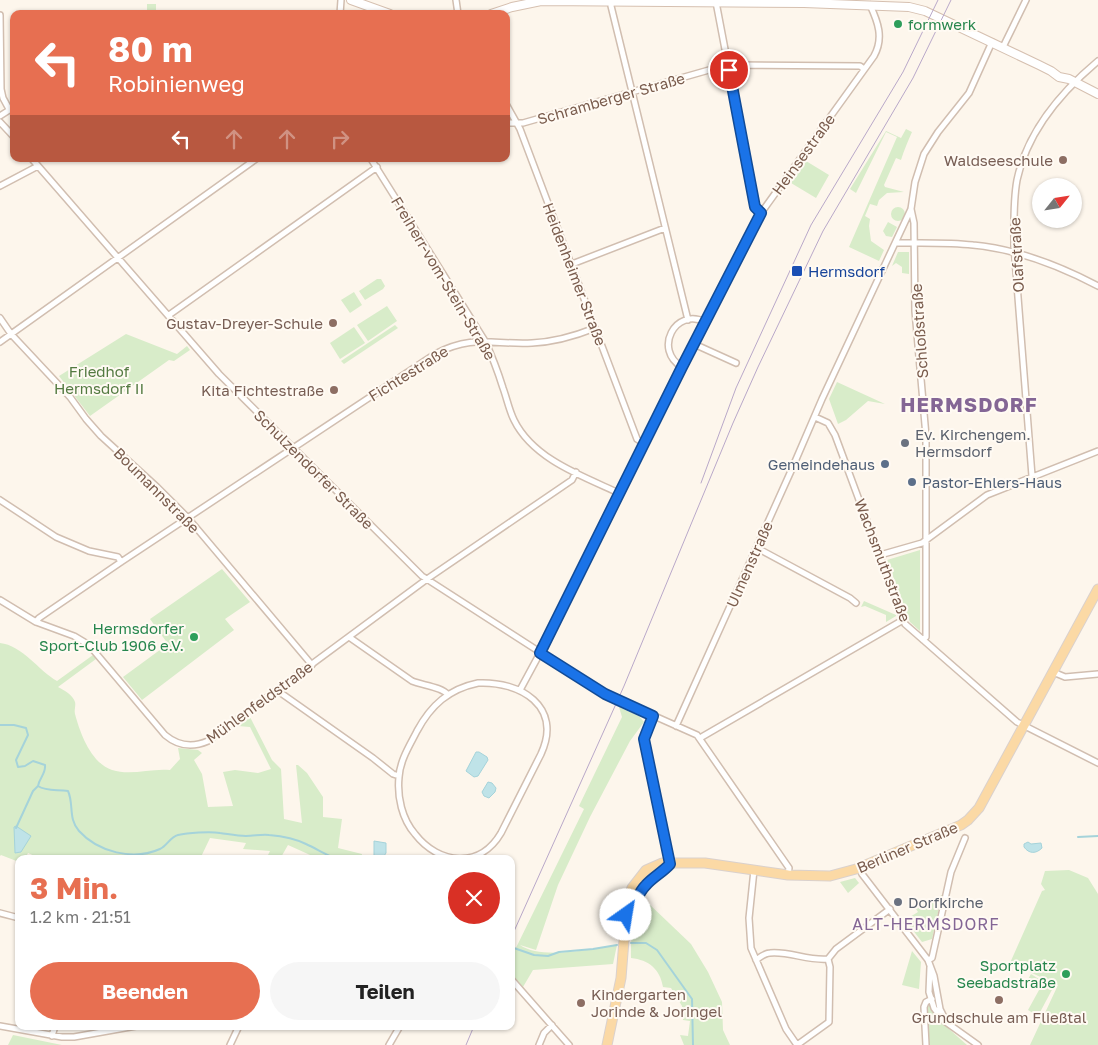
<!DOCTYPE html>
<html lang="de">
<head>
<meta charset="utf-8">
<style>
	:root { --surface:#fff; --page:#f6f6f6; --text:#222; --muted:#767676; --accent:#e76f51 }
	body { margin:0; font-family:"Golos Text",sans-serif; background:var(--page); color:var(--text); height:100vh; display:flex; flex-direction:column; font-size:19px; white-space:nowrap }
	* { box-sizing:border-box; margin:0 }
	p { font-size:16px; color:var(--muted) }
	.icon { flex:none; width:28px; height:28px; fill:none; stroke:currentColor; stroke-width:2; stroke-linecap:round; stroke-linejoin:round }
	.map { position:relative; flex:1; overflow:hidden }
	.details { position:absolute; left:15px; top:855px; width:500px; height:175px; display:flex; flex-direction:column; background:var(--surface); border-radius:10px; box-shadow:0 1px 4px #0004 }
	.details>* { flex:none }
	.top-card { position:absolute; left:10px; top:10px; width:500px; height:152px; border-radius:10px; box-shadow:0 1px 4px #0004; background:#e76f51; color:#fff; overflow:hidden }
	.needle { width:32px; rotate:60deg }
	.buttons { position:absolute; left:1032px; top:178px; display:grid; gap:10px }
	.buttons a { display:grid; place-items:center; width:50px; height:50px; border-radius:50%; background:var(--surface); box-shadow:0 1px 4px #0004; font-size:25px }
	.pin { position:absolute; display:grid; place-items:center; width:42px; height:42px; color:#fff; margin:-21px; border:2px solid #fff; border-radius:50%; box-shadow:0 1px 5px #0007 }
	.me { position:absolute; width:55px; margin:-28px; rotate:32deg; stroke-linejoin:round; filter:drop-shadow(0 0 4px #0008) }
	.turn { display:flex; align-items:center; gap:18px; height:105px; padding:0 15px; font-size:22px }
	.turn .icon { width:65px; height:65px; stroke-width:2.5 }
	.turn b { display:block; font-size:35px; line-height:42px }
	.lanes { display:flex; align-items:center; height:48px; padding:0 15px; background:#0003; justify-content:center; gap:25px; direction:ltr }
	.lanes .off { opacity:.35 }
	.round { display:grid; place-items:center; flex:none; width:52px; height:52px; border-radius:26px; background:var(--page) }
	.overview { display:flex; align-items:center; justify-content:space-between; height:85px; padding:0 15px }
	h1 { font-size:30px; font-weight:700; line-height:38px; color:var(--accent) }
	.cta { display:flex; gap:10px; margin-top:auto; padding:10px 15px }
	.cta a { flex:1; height:58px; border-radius:30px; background:var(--accent); color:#fff; font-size:20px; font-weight:700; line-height:58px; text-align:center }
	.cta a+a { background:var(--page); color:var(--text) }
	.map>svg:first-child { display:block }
	.green { fill:#d8ecc9 }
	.water { fill:#bfe3e8; stroke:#a5d3da }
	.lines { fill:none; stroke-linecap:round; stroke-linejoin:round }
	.stream { stroke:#a5d3da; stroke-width:2 }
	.minor-casing { stroke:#d1beb0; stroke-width:8 }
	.secondary-casing { stroke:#d6c0b0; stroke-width:10 }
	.primary-casing { stroke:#dad1cd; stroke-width:11 }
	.minor { stroke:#fff; stroke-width:5 }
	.secondary { stroke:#fff; stroke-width:8 }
	.primary { stroke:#fbd9a5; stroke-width:9 }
	.tram { stroke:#b9a8c9; stroke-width:1 }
	.route-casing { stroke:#114b97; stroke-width:12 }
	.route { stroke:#1a73e8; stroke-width:9 }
	.leisure-dot { fill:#2e9e5b; stroke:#fffaf3; stroke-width:2 }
	.education-dot { fill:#8d6e63; stroke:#fffaf3; stroke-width:2 }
	.transit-dot { fill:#1a4fb4; stroke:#fffaf3; stroke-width:2 }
	.worship-dot { fill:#6b7280; stroke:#fffaf3; stroke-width:2 }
	.service-dot { fill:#5c6f8a; stroke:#fffaf3; stroke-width:2 }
	.labels { text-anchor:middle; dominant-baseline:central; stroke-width:4; stroke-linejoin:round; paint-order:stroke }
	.leisure-label { font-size:15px; fill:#27864d; stroke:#fffaf3; text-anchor:end }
	.street-label { font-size:15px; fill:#7a5c4d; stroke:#fffaf3 }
	.education-label { font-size:15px; fill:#785e54; stroke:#fffaf3; text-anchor:end }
	.transit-label { font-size:15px; fill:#164399; stroke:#fffaf3; text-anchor:start }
	.park-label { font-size:15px; fill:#537a41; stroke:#fffaf3 }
	.worship-label { font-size:15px; fill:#5b616d; stroke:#fffaf3; text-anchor:start }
	.service-label { font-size:15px; fill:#4e5e75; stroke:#fffaf3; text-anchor:end }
	.neighbourhood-label { font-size:16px; letter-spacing:1px; fill:#846695; stroke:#fffaf3 }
	.district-label { font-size:20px; font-weight:bold; letter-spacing:1px; fill:#846695; stroke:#fffaf3 }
</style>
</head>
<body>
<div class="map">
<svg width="1098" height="1045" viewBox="0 0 1098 1045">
	<rect width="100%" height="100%" fill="#fdf6ec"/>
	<path class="green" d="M147,4H156V14H147Z
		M906,129L912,132C908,141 904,150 901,160L896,158L884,185L885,187L904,192L887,193L879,200L877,206L870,204L865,216L870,219L869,226L871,241L884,250L879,261L849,247L897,137L886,132L856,193L850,189L886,131L901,138Z
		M806,161L829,175L816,198L791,183Z
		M891 214a7 7 0 1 1 14 0a7 7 0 1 1-14 0Z
		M888,222L897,227L892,237L886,236L883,231Z
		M898,252H909V274L902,273V267L896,263L892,266Z
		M377,279H381L385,286L383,289L365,300L359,291Z
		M354,292L362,305L350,313L341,300Z
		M387,306L397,321L368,341L357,325Z
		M395,325L398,328L344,364L341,361Z
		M354,327L365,343L340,359L330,343Z
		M126,334L177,354L187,346L190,350L174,361L169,360L90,416L59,376Z
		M837,382L885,404L868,401L846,420L838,424L829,399Z
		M920,550V631L910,622L887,560Z
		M222,569L250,602L225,619L234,630L142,700L123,677L168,644L150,619Z
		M864,601L896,615V616L886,622V615L865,606L861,607Z
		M0,643C22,645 39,671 57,681L93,655L96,659L58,687C64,690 73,695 75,702C76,705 74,710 75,714C80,733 91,763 112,770C131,776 151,768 170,770L180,759L178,748L198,750L202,753L194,760L202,774L208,807L233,806L223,772L235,770L258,773L271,769L250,727L238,726L250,717L272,760L281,769L284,819L302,823L296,765H298L307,773L323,797V817L342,819L338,848L362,854L361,859H319L288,845L280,859H266L270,851L243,849L246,843L210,838L200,859H41L28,853L25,859H19V862L1,855L0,856Z
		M619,707L639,716L644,722L630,741L590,817L558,885L536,950L520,945C541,960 591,949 617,945L613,964L533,970L523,987L511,974V958L584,809L579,806L622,717Z
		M1069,870L1088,878L1098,894V1045H1030L1058,985L1010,963L1042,891L1045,890L1041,884L1045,871Z
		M855,878L859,883L848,893L840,882Z
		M942,895L932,939L922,942L905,920L918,912L916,909Z
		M643,901L648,903L691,944L708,972L722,1002L723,1030L730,1045H684L680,1035L688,1036L690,1021L683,1020L682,1006L671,988L663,987C660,969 649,960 631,958C631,935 632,921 643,901Z
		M912,951L921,962L919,989L902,985Z
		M1031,974L1042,981L1039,988L1027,981Z
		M1044,981L1054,986L1038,1016L1028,1010Z
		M930,1005L949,1029L967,1045H928L926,1008Z
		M13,1035L62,1045H8Z"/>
	<path class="water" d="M476,752H479L487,757L488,760L478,776L474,777L466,771Z
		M488,782L492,783L496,788L495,792L489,798L484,796L482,792Z
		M16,826L31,836L21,852L15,853L14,827Z
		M374,841L386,843V853L382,859L374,858Z
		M1028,842L1031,844L1041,843L1042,848C1036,854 1029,854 1024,847V844Z"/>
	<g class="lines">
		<path class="stream" d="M0,725H14L26,728L28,735L16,760L18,767L25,766L33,761L45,765C46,774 39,778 38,786C47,792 58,789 68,791C74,804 68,819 79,831C98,852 133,861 160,849C167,846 170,837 178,835C187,833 210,831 220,833C228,834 237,836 246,836C254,836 262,834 269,835C280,836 296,839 306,844C317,849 326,855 337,859
			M16,828L33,791L38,786
			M1078,837L1098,836
			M631,943H646L657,950L692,999L693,1045
			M511,947L534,955L548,956L559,952L593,949L617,945"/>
		<defs>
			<path id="minor" d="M456,0L458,14
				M612,0L611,6L688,320
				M716,2L755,207L761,213
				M340,14L341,0
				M0,15L1,89L3,98L9,109
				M1003,47L1026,0
				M506,104L520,129L637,439L644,443
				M0,116L14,107
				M0,122L14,137
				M506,123H523L723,66L733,65L860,66L864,69
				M32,159L219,374L422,576L605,694L697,735L789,868L788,875
				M371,159L485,341C492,356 498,372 503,388C507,399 509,410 514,420C533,459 582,476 619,493
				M0,186L38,166
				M911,209L914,223L915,311L926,436V637L923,640
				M896,243C921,243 948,242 973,245C1016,249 1060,266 1098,286
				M572,264L665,228
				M169,315L377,167
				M0,318L11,334L70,397L86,419L101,436L157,487L188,518L312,665
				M0,342L256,159
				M694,344L736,363
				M682,367C653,350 675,307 705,322
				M815,417L828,423L835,435L905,624L1017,722L1098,763
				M1032,476L1014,246C1014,224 1013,202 1017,180C1027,132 1061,92 1098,61
				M0,500L56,537L89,551L118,557L121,562
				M757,548L850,598L856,603
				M880,555L922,543L987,495L1098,451
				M0,600L36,622L74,636L89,645L165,735C178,746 192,748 208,741L427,579L572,480L576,472
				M36,622L39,618L121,562L435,354C474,334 492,345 532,343C554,342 575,336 595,328
				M349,637L412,681C421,685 442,687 447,694
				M1053,672L1065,677L1098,674
				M478,683C520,681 563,706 541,754L501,833C480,869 439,865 415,834C402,819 397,797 399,777C400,760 410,745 417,731C431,705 449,689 478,683Z
				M520,690L540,653L756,220L874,56C884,38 878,22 870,5
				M278,691L373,758L393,774L399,776
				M653,716L644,739L671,864
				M676,726L791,471L822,399L911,209L915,182L924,154L938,132L969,93L992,42
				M700,738L903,620
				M859,867L862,874L928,960L934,976L940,1009L946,1021
				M754,870L749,918L751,948L786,1029L797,1045L829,1022L830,967L828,959
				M0,913L19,918
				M828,959L836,949L890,909
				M756,960C760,957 765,953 770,953C789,951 808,961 828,959
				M928,960L932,958L951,872L965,838
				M930,967L929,992L934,1008L943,1020L978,1045
				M511,979L569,1045
				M0,1026L62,1037H74L136,1026
				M52,1036L55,1026
				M230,1045L239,1026
				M389,1045L400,1026
				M539,1045L544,1033L552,1025
				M926,1045L924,1007L926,1002L932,999"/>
			<path id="secondary" d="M351,0L390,14
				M491,14L512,7L541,1L804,3L909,7L925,11L1039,65L1051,71L1059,77L1069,79L1098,94"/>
			<path id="primary" d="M626,915C635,906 637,894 646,885C653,877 663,872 671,864
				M607,1045L621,978L626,915L625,907L632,888L646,870L662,863H705L788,875L830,876L856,869L961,825L968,820L979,808L1098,589"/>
		</defs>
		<use href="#minor" class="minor-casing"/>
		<use href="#secondary" class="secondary-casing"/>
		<use href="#primary" class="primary-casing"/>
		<use href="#minor" class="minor"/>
		<use href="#secondary" class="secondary"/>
		<use href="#primary" class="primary"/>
		<path class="tram" d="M701,483L736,388L811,225L903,72L938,0
			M511,938L624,686L733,423L758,367L823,231L913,78L951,0
			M466,1045L474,1026"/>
	</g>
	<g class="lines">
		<defs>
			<path id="route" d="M626,915C635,906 637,894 646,885C653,877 663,872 670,864L644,739L653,716L605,694L540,653L682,367L761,213L755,207L729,70"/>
		</defs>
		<use href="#route" class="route-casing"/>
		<use href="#route" class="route"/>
	</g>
	<g class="leisure-dot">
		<circle cx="898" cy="24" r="5"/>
		<circle cx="194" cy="637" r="5"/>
		<circle cx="1066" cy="974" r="5"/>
	</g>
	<g class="education-dot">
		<circle cx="1063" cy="160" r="5"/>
		<circle cx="333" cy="323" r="5"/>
		<circle cx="334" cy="390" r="5"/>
		<circle cx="999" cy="1000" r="5"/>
		<circle cx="581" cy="1003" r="5"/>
	</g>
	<rect class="transit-dot" x="791" y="265" width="12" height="12" rx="2.5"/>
	<g class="worship-dot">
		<circle cx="905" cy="443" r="5"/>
		<circle cx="898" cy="902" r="5"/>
	</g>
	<g class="service-dot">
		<circle cx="885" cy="464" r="5"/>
		<circle cx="912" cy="482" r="5"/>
	</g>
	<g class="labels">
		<g class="leisure-label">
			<text x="908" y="24" text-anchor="start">formwerk</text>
			<text x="184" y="628">Hermsdorfer<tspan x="184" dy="17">Sport-Club 1906 e.V.</tspan></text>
			<text x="1056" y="965">Sportplatz<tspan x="1056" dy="17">Seebadstraße</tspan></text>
		</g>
		<g class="street-label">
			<text transform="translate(611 98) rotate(-16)">Schramberger Straße</text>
			<text transform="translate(803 154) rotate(-54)">Heinsestraße</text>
			<text transform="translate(1016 255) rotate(-93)">Olafstraße</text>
			<text transform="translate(575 274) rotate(69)">Heidenheimer Straße</text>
			<text transform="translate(444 278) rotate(59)">Freiherr-vom-Stein-Straße</text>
			<text transform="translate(919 331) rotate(-94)">Schloßstraße</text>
			<text transform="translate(408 373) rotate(-32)">Fichtestraße</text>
			<text transform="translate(314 469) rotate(45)">Schulzendorfer Straße</text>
			<text transform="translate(157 490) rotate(45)">Boumannstraße</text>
			<text transform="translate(883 560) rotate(69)">Wachsmuthstraße</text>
			<text transform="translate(749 564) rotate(-66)">Ulmenstraße</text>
			<text transform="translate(259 702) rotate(-36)">Mühlenfeldstraße</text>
			<text transform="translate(907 847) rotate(-23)">Berliner Straße</text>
		</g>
		<g class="education-label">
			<text x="1053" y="160">Waldseeschule</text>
			<text x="323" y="323">Gustav-Dreyer-Schule</text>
			<text x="324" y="390">Kita Fichtestraße</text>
			<text x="591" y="994" text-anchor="start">Kindergarten<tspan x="591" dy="17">Jorinde &amp; Joringel</tspan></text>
			<text x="999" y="1017" text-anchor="middle">Grundschule am Fließtal</text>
		</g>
		<g class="transit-label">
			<text x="808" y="271">Hermsdorf</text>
		</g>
		<g class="park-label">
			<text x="99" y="371">Friedhof<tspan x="99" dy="17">Hermsdorf II</tspan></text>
		</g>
		<g class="worship-label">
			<text x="915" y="434">Ev. Kirchengem.<tspan x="915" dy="17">Hermsdorf</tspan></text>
			<text x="908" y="902">Dorfkirche</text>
		</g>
		<g class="service-label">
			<text x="875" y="464">Gemeindehaus</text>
			<text x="922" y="482" text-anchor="start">Pastor-Ehlers-Haus</text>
		</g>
		<g class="neighbourhood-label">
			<text x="926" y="924">ALT-HERMSDORF</text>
		</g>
		<g class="district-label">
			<text x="969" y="404">HERMSDORF</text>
		</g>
	</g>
</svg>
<div class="buttons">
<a><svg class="needle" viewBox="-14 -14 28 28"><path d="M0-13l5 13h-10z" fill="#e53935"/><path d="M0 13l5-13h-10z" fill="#767676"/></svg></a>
</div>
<div class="pin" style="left:729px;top:70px;background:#d93025"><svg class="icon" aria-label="arrive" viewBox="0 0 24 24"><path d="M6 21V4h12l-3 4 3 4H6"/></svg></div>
<svg class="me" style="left:626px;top:915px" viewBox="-20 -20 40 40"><circle r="19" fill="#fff"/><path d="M0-13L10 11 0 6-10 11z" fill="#1a73e8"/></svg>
<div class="top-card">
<div class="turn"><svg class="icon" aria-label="left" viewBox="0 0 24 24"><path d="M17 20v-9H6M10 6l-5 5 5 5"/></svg><div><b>80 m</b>Robinienweg</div></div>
<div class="lanes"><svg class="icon" aria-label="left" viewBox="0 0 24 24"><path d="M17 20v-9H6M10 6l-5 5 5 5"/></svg><svg class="icon off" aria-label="ahead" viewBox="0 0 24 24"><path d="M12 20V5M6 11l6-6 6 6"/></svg><svg class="icon off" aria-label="ahead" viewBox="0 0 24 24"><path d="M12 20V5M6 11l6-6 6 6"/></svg><svg class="icon off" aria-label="right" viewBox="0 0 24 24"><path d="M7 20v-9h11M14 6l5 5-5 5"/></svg></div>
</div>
<section class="details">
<div class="overview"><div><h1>3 Min.</h1><p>1.2 km · 21:51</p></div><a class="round" style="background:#d93025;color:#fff"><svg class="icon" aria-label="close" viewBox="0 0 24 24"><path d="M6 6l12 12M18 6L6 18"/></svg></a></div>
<div class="cta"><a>Beenden</a><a>Teilen</a></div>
</section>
</div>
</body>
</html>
